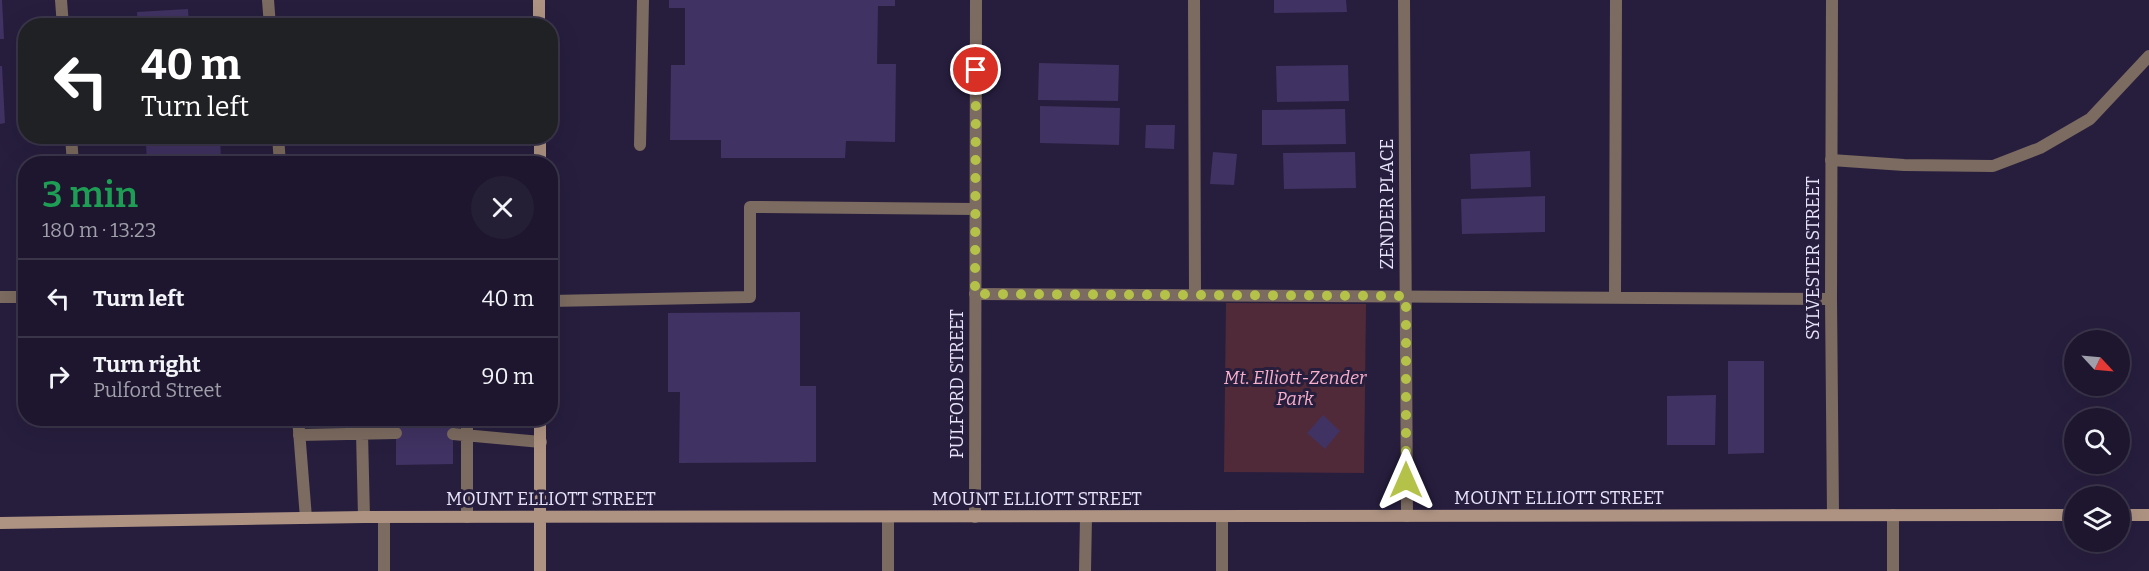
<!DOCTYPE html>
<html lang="en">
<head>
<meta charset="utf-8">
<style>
	:root { --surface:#1d162e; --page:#251f36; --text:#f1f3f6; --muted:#a09faa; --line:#3b354a }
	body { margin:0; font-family:Bitter,serif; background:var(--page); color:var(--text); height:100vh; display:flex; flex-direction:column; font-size:22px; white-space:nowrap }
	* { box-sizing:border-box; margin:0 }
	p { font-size:20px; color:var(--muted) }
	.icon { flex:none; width:33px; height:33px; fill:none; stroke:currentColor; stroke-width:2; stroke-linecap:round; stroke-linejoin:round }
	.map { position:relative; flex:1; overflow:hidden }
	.side { position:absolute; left:18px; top:156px; width:540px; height:270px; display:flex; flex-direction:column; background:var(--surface); border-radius:24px; box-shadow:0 6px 24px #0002,0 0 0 2px var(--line) }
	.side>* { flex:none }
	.hud { position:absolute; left:18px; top:18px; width:540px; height:126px; border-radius:24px; box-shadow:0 6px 24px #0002,0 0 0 2px var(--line); background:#202124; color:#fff; overflow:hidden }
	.needle { width:39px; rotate:116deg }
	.fabs { position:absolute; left:2064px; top:330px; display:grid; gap:12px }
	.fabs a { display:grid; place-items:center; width:66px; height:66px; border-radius:50%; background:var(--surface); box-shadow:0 6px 24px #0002,0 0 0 2px var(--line); font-size:30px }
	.pin { position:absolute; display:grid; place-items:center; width:51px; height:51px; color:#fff; margin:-26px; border:3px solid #fff; border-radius:50%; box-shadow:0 2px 6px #0007 }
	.me { position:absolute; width:66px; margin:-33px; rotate:0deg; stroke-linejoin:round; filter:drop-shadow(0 0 4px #0008) }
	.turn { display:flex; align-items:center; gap:21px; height:126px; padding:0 24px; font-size:27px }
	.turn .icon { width:78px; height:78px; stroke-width:2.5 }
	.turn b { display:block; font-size:42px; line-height:51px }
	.round { display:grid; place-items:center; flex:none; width:63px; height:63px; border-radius:32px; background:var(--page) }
	.summary { display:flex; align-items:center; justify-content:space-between; height:102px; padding:0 24px }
	h1 { font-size:36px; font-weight:600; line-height:45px; color:#1e9e55 }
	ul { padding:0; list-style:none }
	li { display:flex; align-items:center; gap:18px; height:78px; padding:0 24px; border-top:2px solid var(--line) }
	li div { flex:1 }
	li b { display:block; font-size:22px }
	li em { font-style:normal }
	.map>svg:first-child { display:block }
	.green { fill:#512a39 }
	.building { fill:#403262 }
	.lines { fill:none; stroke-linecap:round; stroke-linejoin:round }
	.lane { stroke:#7c6b60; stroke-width:12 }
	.street { stroke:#7c6b60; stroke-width:12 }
	.secondary { stroke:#ae9382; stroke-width:12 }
	.route { stroke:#b5c24a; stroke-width:10; stroke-dasharray:0 18 }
	.labels { text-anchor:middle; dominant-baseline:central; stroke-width:6; stroke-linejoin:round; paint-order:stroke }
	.street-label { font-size:18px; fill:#e7e3f9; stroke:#271e3e }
	.park-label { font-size:18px; font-style:italic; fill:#f7afca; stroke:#271e3e }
</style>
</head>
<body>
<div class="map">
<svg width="2149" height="571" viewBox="0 0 2149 571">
	<rect width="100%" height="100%" fill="#271e3e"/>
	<path class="green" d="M1226,303L1366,304L1364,473L1224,472Z"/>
	<path class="building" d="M0,0H2L4,39H0Z
		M669,0H895V6H878L877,64H896L895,142L846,141L845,158H721V140H670L671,65H685V8H669Z
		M1274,0H1346L1347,12L1274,13Z
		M188,9L189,26H138L137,12Z
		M1039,63L1119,65L1118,101L1038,100Z
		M1348,65L1349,101L1277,102L1276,66Z
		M0,66H2L5,123L0,124Z
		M1040,106L1120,108L1119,145L1040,143Z
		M1345,109L1346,144L1262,145V110Z
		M1146,125H1175L1174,149L1145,148Z
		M220,138L221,158L228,157L229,164H147L146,144Z
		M1530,151L1531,187L1471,189L1470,154Z
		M1213,152L1237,154L1234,185L1210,184Z
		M1355,152L1356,188L1284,189L1283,153Z
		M1545,196V232L1462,234L1461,199Z
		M800,312V386H816V462L679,463L680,392H668V313Z
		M1728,361H1764V453L1728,454Z
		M1716,395L1715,445H1667V396Z
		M1323,415L1340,431L1325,449L1307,433Z
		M396,418H453V464L396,465Z"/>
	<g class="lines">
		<path class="lane" d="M61,0L63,26
			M1194,0L1195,295
			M71,136L73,164
			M640,145L643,0
			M1831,160L1904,165L1993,166L2040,148L2090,119L2149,56
			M975,294L1831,299
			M0,297H26
			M1615,297L1616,0
			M550,301L750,297V207L975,209
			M467,418V517
			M453,434L541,442
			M299,435L396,433
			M364,517L362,433L371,418
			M888,517V571
			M384,518V571
			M1085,571L1086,517"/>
		<path class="street" d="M268,0L270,26
			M1404,0L1407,516
			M1832,0L1831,299L1833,515
			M278,136L280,164
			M298,418L306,518
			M1893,515V571
			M975,517L976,0
			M1222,517V571"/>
		<path class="secondary" d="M539,0V26
			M540,136V164
			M2120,515H2149
			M0,523L364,517L2074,515
			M540,571V418"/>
	</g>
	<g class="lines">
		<path class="route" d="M976,70L975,294L1406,296V480"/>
	</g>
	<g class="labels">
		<g class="street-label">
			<text transform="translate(1387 204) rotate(-90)">ZENDER PLACE</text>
			<text transform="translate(1813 258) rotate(-90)">SYLVESTER STREET</text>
			<text transform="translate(957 384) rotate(-90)">PULFORD STREET</text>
			<text x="1559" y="498">MOUNT ELLIOTT STREET</text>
			<text x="551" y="499">MOUNT ELLIOTT STREET</text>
			<text x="1037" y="499">MOUNT ELLIOTT STREET</text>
		</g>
		<g class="park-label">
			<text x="1295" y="378">Mt. Elliott-Zender<tspan x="1295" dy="21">Park</tspan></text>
		</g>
	</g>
</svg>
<div class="fabs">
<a><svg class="needle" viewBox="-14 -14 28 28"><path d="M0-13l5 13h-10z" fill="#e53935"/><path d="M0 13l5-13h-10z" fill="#a09faa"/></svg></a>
<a><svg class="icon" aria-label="search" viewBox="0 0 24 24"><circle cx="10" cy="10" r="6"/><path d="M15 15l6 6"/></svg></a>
<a><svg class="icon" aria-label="layers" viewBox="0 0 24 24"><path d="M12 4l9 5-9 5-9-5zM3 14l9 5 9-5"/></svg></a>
</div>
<div class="pin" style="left:976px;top:70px;background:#d93025"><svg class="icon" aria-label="arrive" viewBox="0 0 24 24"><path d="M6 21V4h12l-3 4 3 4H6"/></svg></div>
<svg class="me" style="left:1406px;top:480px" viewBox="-20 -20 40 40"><path d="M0-17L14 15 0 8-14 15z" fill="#b5c24a" stroke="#fff" stroke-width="4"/></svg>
<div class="hud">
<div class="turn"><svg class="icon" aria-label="left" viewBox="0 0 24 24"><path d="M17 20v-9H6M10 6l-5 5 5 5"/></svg><div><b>40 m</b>Turn left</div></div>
</div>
<section class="side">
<div class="summary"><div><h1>3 min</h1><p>180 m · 13:23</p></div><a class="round"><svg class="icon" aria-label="close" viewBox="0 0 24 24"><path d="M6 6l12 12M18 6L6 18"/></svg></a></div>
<ul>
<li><svg class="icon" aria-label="left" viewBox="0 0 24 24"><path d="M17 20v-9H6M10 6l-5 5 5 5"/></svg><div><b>Turn left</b></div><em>40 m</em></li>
<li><svg class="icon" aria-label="right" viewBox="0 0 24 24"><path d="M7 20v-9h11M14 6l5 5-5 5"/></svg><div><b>Turn right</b><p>Pulford Street</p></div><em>90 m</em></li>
</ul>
</section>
</div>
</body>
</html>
